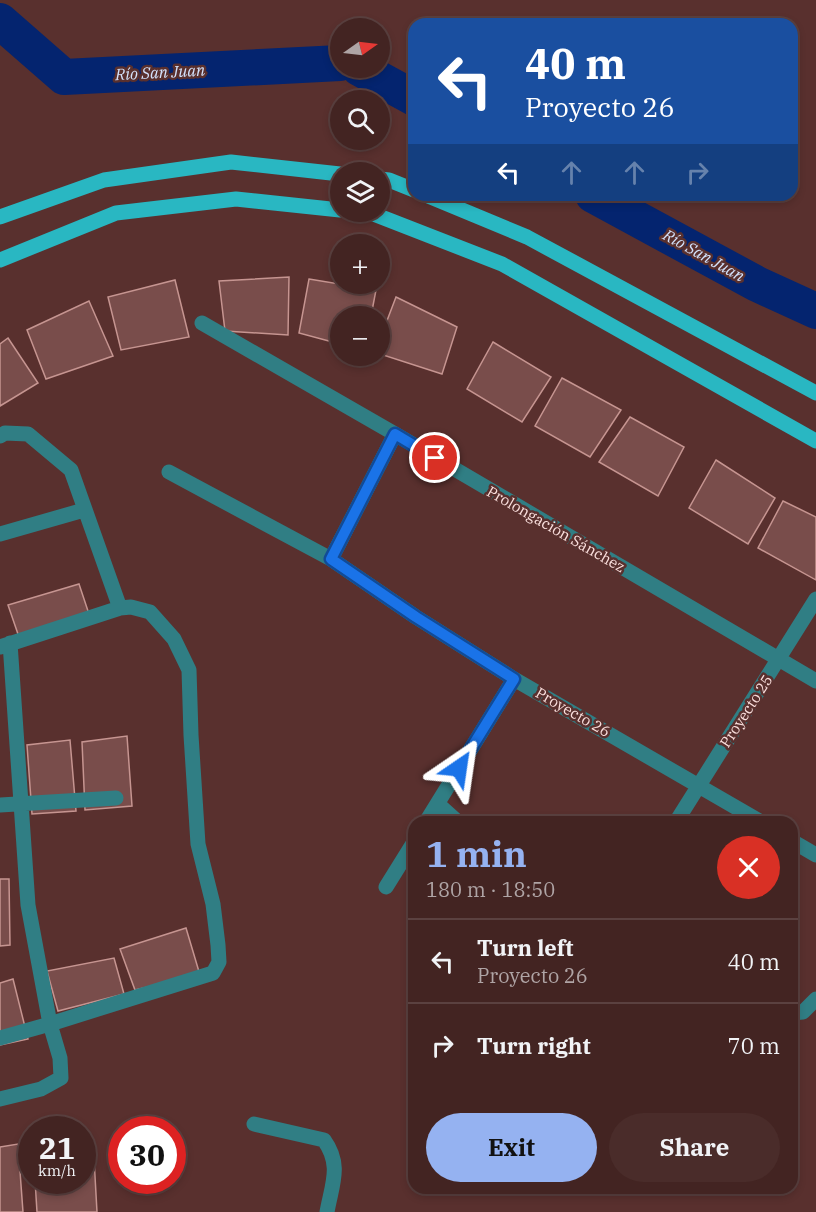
<!DOCTYPE html>
<html lang="en">
<head>
<meta charset="utf-8">
<style>
	:root { --surface:#432422; --page:#4a2c2a; --text:#f1f3f6; --muted:#afa4a5; --line:#5b4140; --accent:#95b2f1 }
	body { margin:0; font-family:"IBM Plex Serif",serif; background:var(--page); color:var(--text); height:100vh; display:flex; flex-direction:column; font-size:22px; white-space:nowrap }
	* { box-sizing:border-box; margin:0 }
	p { font-size:20px; color:var(--muted) }
	.icon { flex:none; width:33px; height:33px; fill:none; stroke:currentColor; stroke-width:2; stroke-linecap:round; stroke-linejoin:round }
	.map { position:relative; flex:1; overflow:hidden }
	.sheet { position:absolute; left:408px; top:816px; width:390px; height:378px; display:flex; flex-direction:column; background:var(--surface); border-radius:18px; box-shadow:0 3px 9px #0003,0 0 0 2px var(--line) }
	.sheet>* { flex:none }
	.guide { position:absolute; left:408px; top:18px; width:390px; height:183px; border-radius:18px; box-shadow:0 3px 9px #0003,0 0 0 2px var(--line); background:#1a4fa0; color:#fff; overflow:hidden }
	.needle { width:39px; rotate:76deg }
	.buttons { position:absolute; left:330px; top:18px; display:grid; gap:12px }
	.buttons a { display:grid; place-items:center; width:60px; height:60px; border-radius:50%; background:var(--surface); box-shadow:0 3px 9px #0003,0 0 0 2px var(--line); font-size:30px }
	.speed { position:absolute; left:18px; top:1116px; display:flex; gap:12px; font-size:30px; font-weight:700; text-align:center }
	.speed>* { display:grid; place-content:center; width:78px; height:78px; border-radius:50%; background:var(--surface); box-shadow:0 3px 9px #0003,0 0 0 2px var(--line); line-height:1 }
	.speed small { font-size:15px; font-weight:400 }
	.speed .limit { border:9px solid #d22; background:#fff; color:#111 }
	.pin { position:absolute; display:grid; place-items:center; width:51px; height:51px; color:#fff; margin:-26px; border:3px solid #fff; border-radius:50%; box-shadow:0 2px 6px #0007 }
	.me { position:absolute; width:66px; margin:-33px; rotate:32deg; stroke-linejoin:round; filter:drop-shadow(0 0 4px #0008) }
	.turn { display:flex; align-items:center; gap:21px; height:126px; padding:0 18px; font-size:27px }
	.turn .icon { width:78px; height:78px; stroke-width:2.5 }
	.turn b { display:block; font-size:42px; line-height:51px }
	.lanes { display:flex; align-items:center; height:57px; padding:0 18px; background:#0003; justify-content:center; gap:30px; direction:ltr }
	.lanes .off { opacity:.35 }
	.round { display:grid; place-items:center; flex:none; width:63px; height:63px; border-radius:32px; background:var(--page) }
	.headline { display:flex; align-items:center; justify-content:space-between; height:102px; padding:0 18px }
	h1 { font-size:36px; font-weight:700; line-height:45px; color:var(--accent) }
	.action { display:flex; gap:12px; margin-top:auto; padding:12px 18px }
	.action a { flex:1; height:69px; border-radius:36px; background:var(--accent); color:#111; font-size:24px; font-weight:700; line-height:69px; text-align:center }
	.action a+a { background:var(--page); color:var(--text) }
	ul { padding:0; list-style:none }
	li { display:flex; align-items:center; gap:18px; height:84px; padding:0 18px; border-top:2px solid var(--line) }
	li div { flex:1 }
	li b { display:block; font-size:22px }
	li em { font-style:normal }
	.map>svg:first-child { display:block }
	.lines { fill:none; stroke-linecap:round; stroke-linejoin:round }
	.river { stroke:#04246f; stroke-width:36 }
	.building { fill:#794d4b; stroke:#c69591; stroke-width:1.5 }
	.street { stroke:#307e84; stroke-width:15 }
	.primary { stroke:#29b7c2; stroke-width:15 }
	.route-casing { stroke:#114b97; stroke-width:15 }
	.route { stroke:#1a73e8; stroke-width:10 }
	.labels { text-anchor:middle; dominant-baseline:central; stroke-width:5; stroke-linejoin:round; paint-order:stroke }
	.street-label { font-size:15px; fill:#fadfdd; stroke:#59302e }
	.water-label { font-size:16px; font-style:italic; fill:#d4e3fd; stroke:#59302e }
</style>
</head>
<body>
<div class="map">
<svg width="816" height="1212" viewBox="0 0 816 1212">
	<rect width="100%" height="100%" fill="#59302e"/>
	<g class="lines">
		<path class="river" d="M0,21L64,77L340,63
			M359,68L414,98
			M593,195L757,284L816,311"/>
	</g>
	<path class="building" d="M289,277L288,335L225,331L219,281Z
		M309,279L376,290L371,316H340V344L299,333Z
		M175,280L189,337L121,350L108,297Z
		M396,297L457,327L442,374L380,354V339Z
		M89,301L113,356L46,379L27,330Z
		M8,338L38,383L0,406V344Z
		M493,342L551,377L522,422L467,389Z
		M562,378L621,410L590,457L535,426Z
		M630,417L684,447L658,496L599,462Z
		M716,460L775,498L748,544L689,508Z
		M783,501L816,517V580L758,548Z
		M79,584L89,614L19,637L8,605Z
		M127,736L132,806L85,810L82,742Z
		M70,740L76,811L32,814L27,745Z
		M0,879H9L10,945L0,946Z
		M186,928L200,975L135,990L120,949Z
		M114,958L124,994L58,1011L47,971Z
		M13,979L28,1039L0,1045V983Z
		M93,1140L97,1212H37L35,1180H82V1141Z
		M18,1144L23,1212H0V1147Z"/>
	<g class="lines">
		<path class="street" d="M202,323L395,434L816,681
			M0,436L5,433L28,434L71,470L120,608
			M169,472L331,559L416,617L514,679L761,822
			M0,534L84,510
			M331,559L395,434
			M0,647L120,608L131,607L150,612L174,639L189,670L191,735L198,844L213,904L218,945L219,962L213,973L50,1024L60,1058L61,1078L41,1089L0,1099
			M438,804L458,822
			M0,805L116,798
			M426,822L514,679
			M676,822L816,599
			M792,841L816,855
			M386,887L414,842
			M792,1013L803,1012L816,999
			M0,1038L50,1024L28,905L10,643
			M254,1124L324,1140C342,1165 332,1184 327,1212"/>
		<path class="primary" d="M380,179L389,180L414,190
			M426,195L527,237L816,393
			M354,212L371,213L502,264L816,441
			M0,217L104,180L231,162L340,174
			M0,260L116,213L236,199L340,210"/>
	</g>
	<g class="lines">
		<defs>
			<path id="route" d="M435,458L395,434L331,559L416,617L514,679L459,768"/>
		</defs>
		<use href="#route" class="route-casing"/>
		<use href="#route" class="route"/>
	</g>
	<g class="labels">
		<g class="street-label">
			<text transform="translate(556 529) rotate(30)">Prolongación Sánchez</text>
			<text transform="translate(746 711) rotate(-57)">Proyecto 25</text>
			<text transform="translate(573 712) rotate(30)">Proyecto 26</text>
		</g>
		<g class="water-label">
			<text transform="translate(160 72) rotate(-3)">Río San Juan</text>
			<text transform="translate(704 255) rotate(29)">Río San Juan</text>
		</g>
	</g>
</svg>
<div class="buttons">
<a><svg class="needle" viewBox="-14 -14 28 28"><path d="M0-13l5 13h-10z" fill="#e53935"/><path d="M0 13l5-13h-10z" fill="#afa4a5"/></svg></a>
<a><svg class="icon" aria-label="search" viewBox="0 0 24 24"><circle cx="10" cy="10" r="6"/><path d="M15 15l6 6"/></svg></a>
<a><svg class="icon" aria-label="layers" viewBox="0 0 24 24"><path d="M12 4l9 5-9 5-9-5zM3 14l9 5 9-5"/></svg></a>
<a>+</a>
<a>−</a>
</div>
<div class="speed"><div>21<small>km/h</small></div><div class="limit">30</div></div>
<div class="pin" style="left:435px;top:458px;background:#d93025"><svg class="icon" aria-label="arrive" viewBox="0 0 24 24"><path d="M6 21V4h12l-3 4 3 4H6"/></svg></div>
<svg class="me" style="left:459px;top:768px" viewBox="-20 -20 40 40"><path d="M0-17L14 15 0 8-14 15z" fill="#1a73e8" stroke="#fff" stroke-width="4"/></svg>
<div class="guide">
<div class="turn"><svg class="icon" aria-label="left" viewBox="0 0 24 24"><path d="M17 20v-9H6M10 6l-5 5 5 5"/></svg><div><b>40 m</b>Proyecto 26</div></div>
<div class="lanes"><svg class="icon" aria-label="left" viewBox="0 0 24 24"><path d="M17 20v-9H6M10 6l-5 5 5 5"/></svg><svg class="icon off" aria-label="ahead" viewBox="0 0 24 24"><path d="M12 20V5M6 11l6-6 6 6"/></svg><svg class="icon off" aria-label="ahead" viewBox="0 0 24 24"><path d="M12 20V5M6 11l6-6 6 6"/></svg><svg class="icon off" aria-label="right" viewBox="0 0 24 24"><path d="M7 20v-9h11M14 6l5 5-5 5"/></svg></div>
</div>
<section class="sheet">
<div class="headline"><div><h1>1 min</h1><p>180 m · 18:50</p></div><a class="round" style="background:#d93025;color:#fff"><svg class="icon" aria-label="close" viewBox="0 0 24 24"><path d="M6 6l12 12M18 6L6 18"/></svg></a></div>
<ul>
<li><svg class="icon" aria-label="left" viewBox="0 0 24 24"><path d="M17 20v-9H6M10 6l-5 5 5 5"/></svg><div><b>Turn left</b><p>Proyecto 26</p></div><em>40 m</em></li>
<li><svg class="icon" aria-label="right" viewBox="0 0 24 24"><path d="M7 20v-9h11M14 6l5 5-5 5"/></svg><div><b>Turn right</b></div><em>70 m</em></li>
</ul>
<div class="action"><a>Exit</a><a>Share</a></div>
</section>
</div>
</body>
</html>
